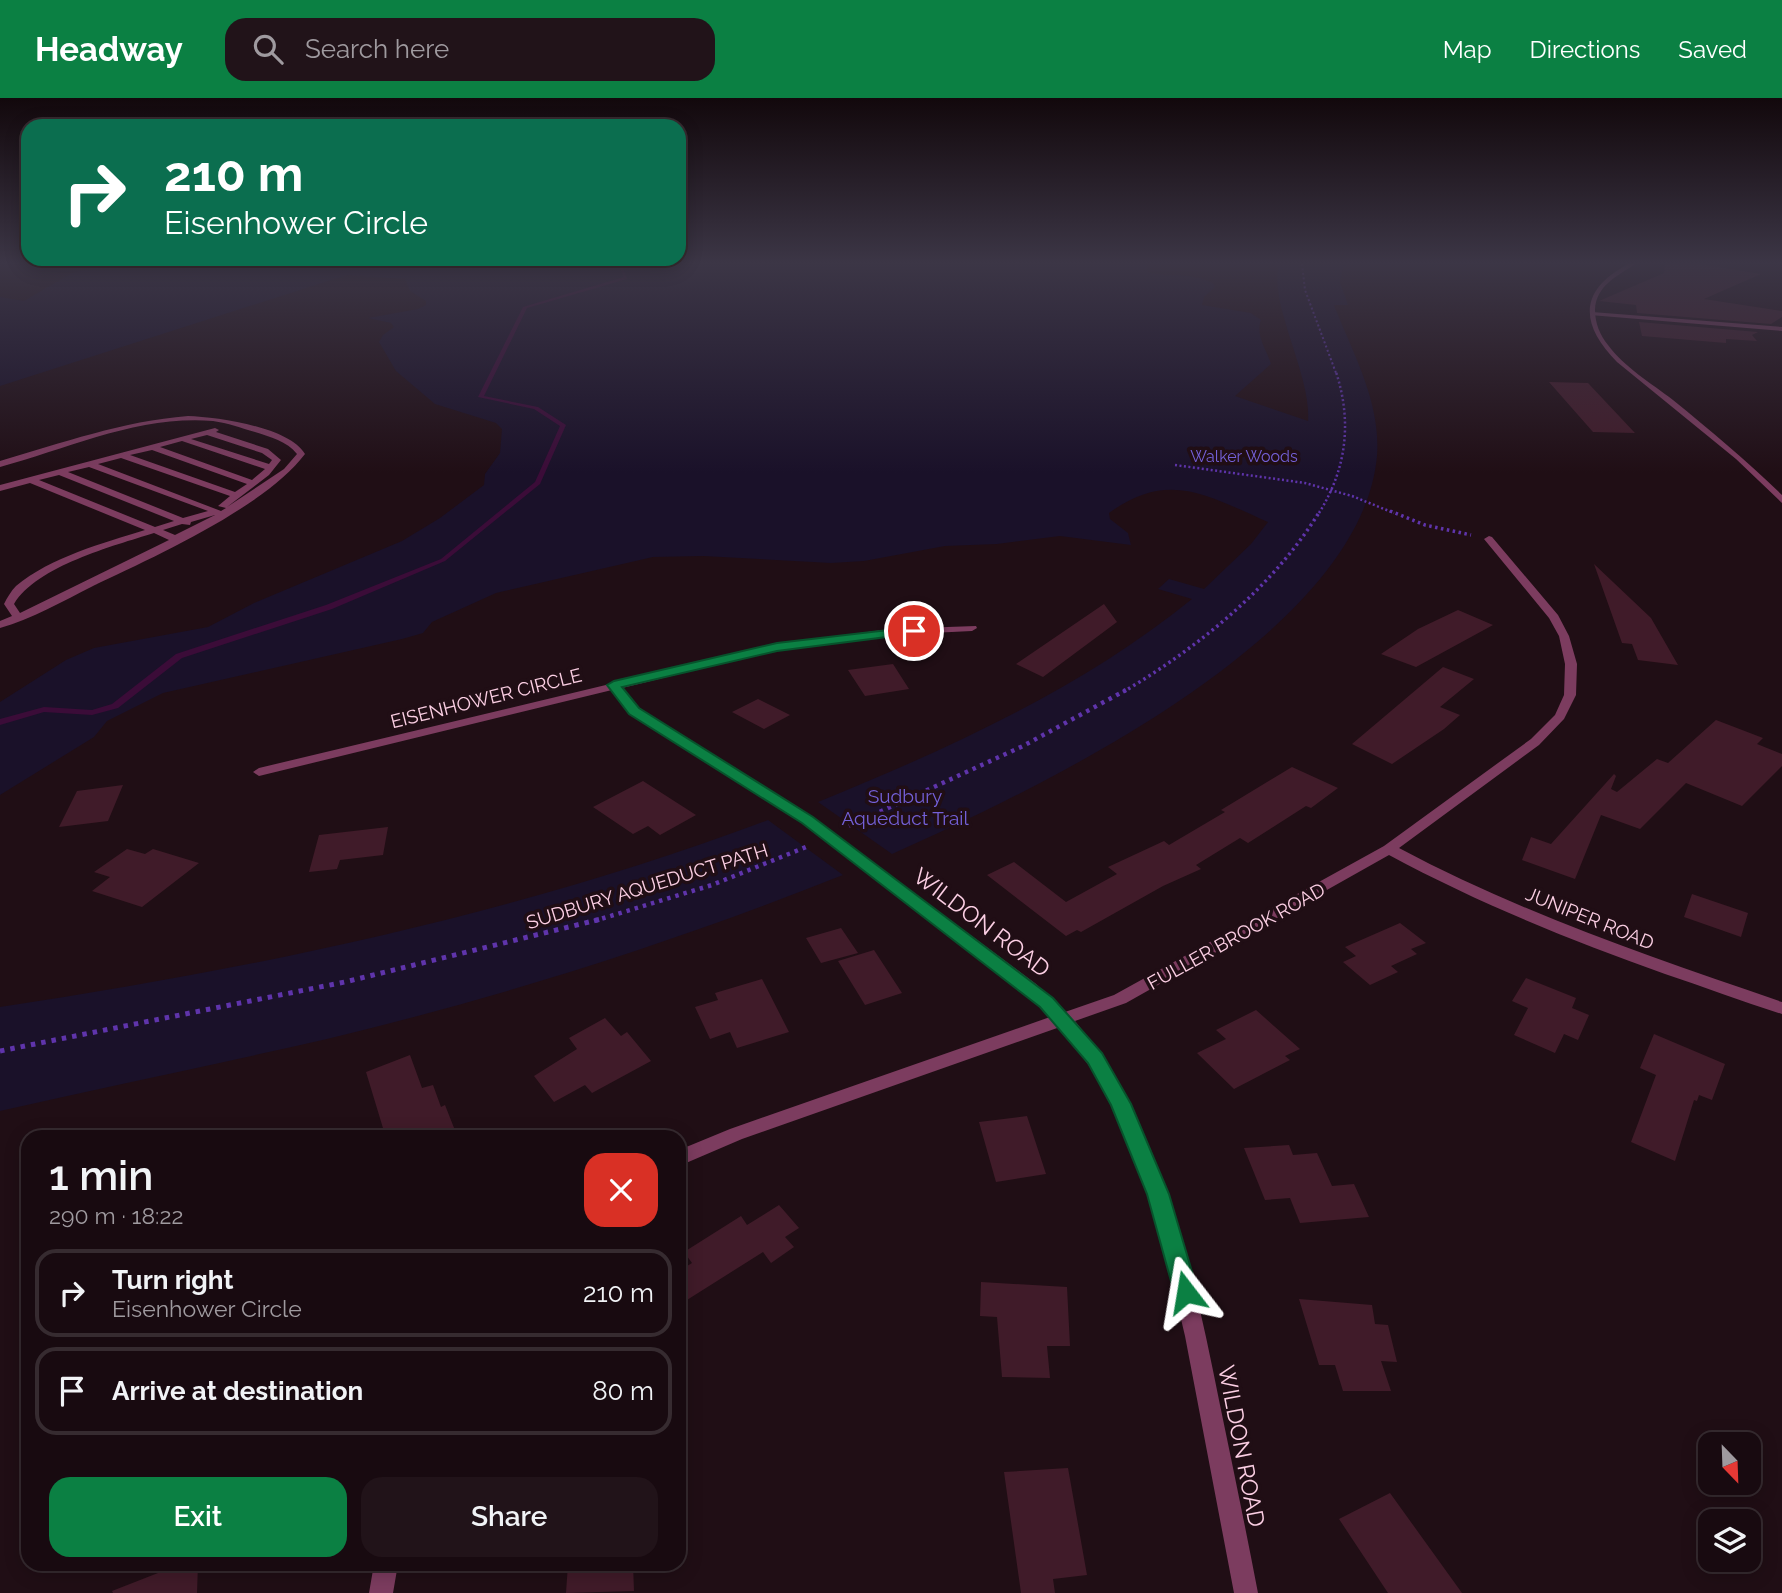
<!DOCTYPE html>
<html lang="en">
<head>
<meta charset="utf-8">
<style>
	:root { --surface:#180a10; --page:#211319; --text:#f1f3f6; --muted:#9f9a9f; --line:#362b30; --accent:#0b8043 }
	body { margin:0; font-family:Raleway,sans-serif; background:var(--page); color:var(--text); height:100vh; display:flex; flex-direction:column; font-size:26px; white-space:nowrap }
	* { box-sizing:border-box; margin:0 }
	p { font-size:23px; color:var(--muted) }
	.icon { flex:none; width:38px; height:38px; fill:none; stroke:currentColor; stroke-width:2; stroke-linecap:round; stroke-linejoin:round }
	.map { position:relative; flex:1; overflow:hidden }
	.details { position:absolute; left:21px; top:1032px; width:665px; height:441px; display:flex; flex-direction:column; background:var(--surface); border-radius:21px; box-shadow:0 4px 18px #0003,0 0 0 2px var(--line) }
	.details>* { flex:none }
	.banner { position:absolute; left:21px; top:21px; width:665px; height:147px; border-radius:21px; box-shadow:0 4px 18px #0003,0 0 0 2px var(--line); background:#0b6e4f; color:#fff; overflow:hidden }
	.needle { width:46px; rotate:157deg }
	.tools { position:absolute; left:1698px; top:1334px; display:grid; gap:14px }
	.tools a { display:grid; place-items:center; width:63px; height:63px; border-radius:14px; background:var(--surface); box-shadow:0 4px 18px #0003,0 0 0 2px var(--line); font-size:35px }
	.pin { position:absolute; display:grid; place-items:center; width:60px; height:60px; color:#fff; margin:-30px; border:4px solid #fff; border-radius:50%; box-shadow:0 2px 7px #0007 }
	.me { position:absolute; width:77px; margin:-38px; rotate:346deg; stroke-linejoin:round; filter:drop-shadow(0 0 5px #0008) }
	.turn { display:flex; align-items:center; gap:24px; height:147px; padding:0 28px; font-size:32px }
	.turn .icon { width:91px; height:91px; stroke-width:2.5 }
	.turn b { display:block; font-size:49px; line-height:60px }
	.round { display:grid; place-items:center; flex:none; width:74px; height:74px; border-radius:21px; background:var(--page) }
	.headline { display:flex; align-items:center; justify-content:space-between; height:119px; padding:0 28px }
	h1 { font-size:42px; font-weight:600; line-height:52px }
	.action { display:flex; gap:14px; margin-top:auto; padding:14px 28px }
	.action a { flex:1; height:80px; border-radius:21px; background:var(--accent); color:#fff; font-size:28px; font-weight:600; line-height:80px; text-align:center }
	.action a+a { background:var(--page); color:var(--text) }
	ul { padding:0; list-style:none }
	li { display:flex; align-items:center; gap:21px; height:88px; margin:0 14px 10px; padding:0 14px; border:4px solid var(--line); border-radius:21px }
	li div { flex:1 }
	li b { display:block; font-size:26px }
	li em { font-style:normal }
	header { display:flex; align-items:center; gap:42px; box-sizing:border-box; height:98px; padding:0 35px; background:var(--accent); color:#fff }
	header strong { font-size:33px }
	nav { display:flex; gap:38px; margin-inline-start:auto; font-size:24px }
	.search { width:490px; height:63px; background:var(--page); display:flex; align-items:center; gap:18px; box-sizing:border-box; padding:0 24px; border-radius:21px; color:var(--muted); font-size:26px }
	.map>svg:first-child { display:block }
	.green { fill:#1a1129 }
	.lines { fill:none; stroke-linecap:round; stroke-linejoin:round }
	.stream { fill:#3b0c38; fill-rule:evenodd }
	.building { fill:#401b29 }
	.path-far4 { stroke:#5f34ab; stroke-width:2; stroke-dasharray:2 2.5; stroke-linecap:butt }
	.path-far3 { stroke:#5f34ab; stroke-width:2.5; stroke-dasharray:2 2.5; stroke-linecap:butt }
	.path-far2 { stroke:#5f34ab; stroke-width:3.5; stroke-dasharray:2.5 3.5; stroke-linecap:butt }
	.path-far1 { stroke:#5f34ab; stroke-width:4.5; stroke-dasharray:3.5 5; stroke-linecap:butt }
	.path { stroke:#5f34ab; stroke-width:5; stroke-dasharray:4.5 6; stroke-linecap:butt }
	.service { fill:#7c3c5f; fill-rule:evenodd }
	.minor { fill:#7c3c5f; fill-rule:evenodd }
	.tertiary { fill:#7c3c5f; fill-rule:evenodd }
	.route { fill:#0b8043; stroke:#07532c; stroke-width:2 }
	.labels { text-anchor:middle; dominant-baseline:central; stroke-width:7; stroke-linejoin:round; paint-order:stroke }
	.far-park-label { font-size:16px; fill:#7460d8; stroke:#200e15 }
	.street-label { font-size:19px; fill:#fccfe4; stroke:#200e15 }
	.park-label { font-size:19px; fill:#7460d8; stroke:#200e15 }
	.near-street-label { font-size:23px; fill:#fccfe4; stroke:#200e15 }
</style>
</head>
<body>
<header>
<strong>Headway</strong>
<div class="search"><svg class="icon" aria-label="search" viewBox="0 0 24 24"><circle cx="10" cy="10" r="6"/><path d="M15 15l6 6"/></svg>Search here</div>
<nav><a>Map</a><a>Directions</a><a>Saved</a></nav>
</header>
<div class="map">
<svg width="1782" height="1495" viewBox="0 0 1782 1495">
	<rect width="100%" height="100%" fill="#200e15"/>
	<path class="green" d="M111,166H1150L1146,171L1150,175C1175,179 1187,174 1213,185L1215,189L1204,199L1202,207L1251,215L1261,222C1255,238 1267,252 1271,266L1235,298L1308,323C1312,277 1266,201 1280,166H1344L1340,184L1348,207H1334C1353,256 1381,304 1377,358C1361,538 1038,691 892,756L818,704C950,650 1081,591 1192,501L1158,491L1169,481L1204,491L1251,446L1268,424C1208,398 1169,371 1109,415L1110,421L1128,435L1131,447L1060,438L997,446L945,448L864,463L831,465L703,458L653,459L496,495L432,524L423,535L402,541L163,595L107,623L94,639L0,697V604L66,562L94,550L208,529L254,505L402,443L440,420L484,387L485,376L500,355L502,331L496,325L435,306L396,273L379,244L383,237L394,229L391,225L368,220L418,211L426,207V203L410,193L405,181L347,177L0,288V199L24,203L72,175Z
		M768,722L843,777C675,844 502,899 327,941C218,966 109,988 0,1013V909C260,870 521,815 768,722Z"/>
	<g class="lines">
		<path class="stream" d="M618,166H622L627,181L527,210L484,298L538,309L566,327L540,386L445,463L332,511L182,560L118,610L92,617L44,614L0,627V621L44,609L92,612L112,606L176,556L326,507L441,461L535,384L560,328L534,311L478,299L523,209L624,179Z"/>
	</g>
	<path class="building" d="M1665,166H1700L1761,176L1704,201L1782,213V219L1771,226L1637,215L1636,207L1599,203L1664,175Z
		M1639,224L1758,234L1752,237L1757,243L1726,241V245L1642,238Z
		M1549,284L1588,285L1635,335L1593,334Z
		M1594,466L1651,520L1678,567L1638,562L1632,546L1622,545Z
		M1104,506L1117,524L1043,579L1016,566Z
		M1458,512L1493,527L1416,569L1381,556L1418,531Z
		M893,566L909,591L865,598L848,572Z
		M1443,569L1474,581L1440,609L1460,617L1444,631L1392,666L1352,646Z
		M758,601L790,617L764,631L732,614Z
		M1716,622L1763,640L1757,646L1782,656V668L1742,708L1686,685L1640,731L1601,717L1575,781L1522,762L1531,739L1551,746L1614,676L1616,678L1611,691L1617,694L1657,661L1668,665Z
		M1292,669L1338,690L1311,710L1306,708L1248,745L1240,740L1196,767L1201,771L1163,788L1081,834L1077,832L1066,838L987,777L1014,764L1066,804L1117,776L1108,769L1164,743L1169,747L1225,714L1221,712Z
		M643,683L696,717L660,737L648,728L633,736L593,709Z
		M123,687L108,723L59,729L77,693Z
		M388,729L383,757L340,762L337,771L309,774L319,737Z
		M127,751L145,756L153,751L199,765L142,809L92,793L110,779L94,774Z
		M1692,796L1748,815L1741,839L1684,819Z
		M1400,825L1426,845L1411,851L1417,856L1391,868L1398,874L1370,887L1343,864L1356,858L1345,849Z
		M841,830L858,855L821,865L806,840Z
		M874,852L902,895L865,907L838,863Z
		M1526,880L1576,900L1572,910L1589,917L1578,942L1564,936L1555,955L1514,937L1528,910L1512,903Z
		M762,881L789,934L737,950L730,934L710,941L695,909L718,902L715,895Z
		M1256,912L1300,951L1285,958L1290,962L1234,991L1197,955L1226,941L1216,932Z
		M605,920L621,938L627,934L651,963L592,995L585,987L554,1004L534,978L577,951L569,940Z
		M1654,936L1725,966L1712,1002L1699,997L1697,1003L1694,1002L1675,1063L1631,1044L1656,977L1640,970Z
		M410,957L422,990L433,987L441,1009L445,1007L458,1040H386L366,974Z
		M1027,1018L1046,1076L996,1084L979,1024Z
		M1289,1047L1293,1057L1317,1055L1332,1088L1354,1086L1369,1119L1300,1125L1290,1100L1265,1102L1244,1050Z
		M779,1107L799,1130L785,1139L794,1149L771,1165L763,1154L679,1207V1173L692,1165L684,1154L741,1118L747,1127Z
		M981,1184L1067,1189L1070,1248H1047L1050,1280L1002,1279L997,1219L980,1218Z
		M1299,1201L1372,1207L1375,1226L1388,1227L1397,1264L1381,1263L1391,1293H1343L1335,1267H1319Z
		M1068,1370L1087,1477L1053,1481L1055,1495H1021L1004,1374Z
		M1390,1395L1462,1495H1388L1339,1421Z
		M181,1466H198L197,1495H113L112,1493Z
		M568,1466H633L634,1493L566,1495Z"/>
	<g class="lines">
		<path class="path-far4" d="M1302,166L1305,192L1336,275"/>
		<path class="path-far3" d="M1175,367L1305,385L1352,398L1394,415
			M1319,415C1347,370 1352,323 1336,274"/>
		<path class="path-far2" d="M1390,413L1425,427L1471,437
			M1123,594C1199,549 1274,488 1320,413"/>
		<path class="path-far1" d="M849,728L1023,648L1126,592
			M594,823L712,787L806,749"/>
		<path class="path" d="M0,953L345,884L601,821"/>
		<path class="service" d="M188,318C218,319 289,329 305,356C265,409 154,459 93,488C63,503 32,521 0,530V523L12,518L4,506C7,500 11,493 16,488C51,459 103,445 145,432L30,385L0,393V387L215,330L219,332L216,334L268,351L281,362L269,377L227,409L284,371L297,356C287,343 270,339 255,334C241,330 228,325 213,323C139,317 70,350 0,369V363C62,345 123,323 188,318ZM207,337L262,355L272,362L269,366L191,341ZM182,343L265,371L252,382L160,349ZM152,352L247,386L235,394L130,357ZM121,360L230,398L218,408L226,410L221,413L98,366ZM89,369L208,413L183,420L68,374ZM59,377L174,423L155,429L39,382ZM215,417L175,437L163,432L182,426L190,427L191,424ZM154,435L169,442L20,515L14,506C37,468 113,448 154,435Z"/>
		<path class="minor" d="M1592,214L1782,229V233L1590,217Z
			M1489,438L1492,439L1558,517L1569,538L1577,566L1576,597L1564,621L1539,647L1399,750C1521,815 1651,859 1782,904V916C1743,904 1704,889 1665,876C1570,842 1478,805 1389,757L1126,905L1075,923C1164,1032 1193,1172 1220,1307C1233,1370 1246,1432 1258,1495H1234L1185,1238L1159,1128L1142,1074L1121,1022L1096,977L1060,929L742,1041L679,1068V1052L730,1031L1050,919L1024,894L802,725L630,616L612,592L259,678L253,674L259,670L777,546L890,531L976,528L977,530L972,533L890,537L777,552L622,590L638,610L812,719L1036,886L1065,914L1114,897L1384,748L1531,641L1555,617L1564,597L1565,566L1559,538L1549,520L1484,441Z
			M374,1466H398L393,1495H369Z"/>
		<path class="tertiary" d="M1628,166H1635C1618,178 1596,187 1595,212C1595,225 1600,237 1608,247C1624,269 1651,285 1673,302C1711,333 1747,363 1782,397V405L1736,361L1617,264C1580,226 1578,193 1628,166Z"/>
	</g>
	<linearGradient id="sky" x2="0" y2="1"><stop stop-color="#12080c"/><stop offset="0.44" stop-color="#3c3646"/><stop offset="1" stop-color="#3c3646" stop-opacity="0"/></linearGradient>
	<rect width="1782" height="375" fill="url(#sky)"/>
	<path class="route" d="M914,529L918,530V535L777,553L622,589L639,610L813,719L1053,900L1102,955L1131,1006L1169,1096L1198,1194L1194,1202L1186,1205L1178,1202L1174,1194L1147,1096L1111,1007L1088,965L1040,909L802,725L629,616L607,587L614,583L777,545Z"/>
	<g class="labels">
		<g class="far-park-label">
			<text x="1244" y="358">Walker Woods</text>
		</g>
		<g class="street-label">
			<text transform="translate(486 600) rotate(-14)">EISENHOWER CIRCLE</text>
			<text transform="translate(647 788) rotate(-17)">SUDBURY AQUEDUCT PATH</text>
			<text transform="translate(1590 820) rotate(22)">JUNIPER ROAD</text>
			<text transform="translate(1236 838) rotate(-29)">FULLER BROOK ROAD</text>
		</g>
		<g class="park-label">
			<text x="905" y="698">Sudbury<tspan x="905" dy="22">Aqueduct Trail</tspan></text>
		</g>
		<g class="near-street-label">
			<text transform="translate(982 824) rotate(37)">WILDON ROAD</text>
			<text transform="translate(1242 1348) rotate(79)">WILDON ROAD</text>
		</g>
	</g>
</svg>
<div class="tools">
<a><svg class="needle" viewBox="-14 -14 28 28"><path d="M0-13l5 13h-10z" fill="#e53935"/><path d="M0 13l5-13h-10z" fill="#9f9a9f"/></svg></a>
<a><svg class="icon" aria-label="layers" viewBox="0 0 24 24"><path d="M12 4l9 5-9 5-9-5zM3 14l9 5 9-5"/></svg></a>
</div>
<div class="pin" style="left:914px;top:533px;background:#d93025"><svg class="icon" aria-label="arrive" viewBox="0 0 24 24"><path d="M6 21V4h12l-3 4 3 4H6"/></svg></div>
<svg class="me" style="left:1186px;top:1194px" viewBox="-20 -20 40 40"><path d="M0-17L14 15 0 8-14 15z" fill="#0b8043" stroke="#fff" stroke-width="4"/></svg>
<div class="banner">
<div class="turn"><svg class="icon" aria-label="right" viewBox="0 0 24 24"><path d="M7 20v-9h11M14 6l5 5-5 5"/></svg><div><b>210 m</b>Eisenhower Circle</div></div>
</div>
<section class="details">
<div class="headline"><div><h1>1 min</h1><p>290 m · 18:22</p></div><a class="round" style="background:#d93025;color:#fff"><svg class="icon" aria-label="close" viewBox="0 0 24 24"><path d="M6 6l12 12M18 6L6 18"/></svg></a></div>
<ul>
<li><svg class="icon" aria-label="right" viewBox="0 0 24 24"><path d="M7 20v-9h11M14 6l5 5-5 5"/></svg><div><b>Turn right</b><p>Eisenhower Circle</p></div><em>210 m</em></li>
<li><svg class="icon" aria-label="arrive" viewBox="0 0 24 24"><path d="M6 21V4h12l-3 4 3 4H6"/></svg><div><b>Arrive at destination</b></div><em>80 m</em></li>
</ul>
<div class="action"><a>Exit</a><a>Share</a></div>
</section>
</div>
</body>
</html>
